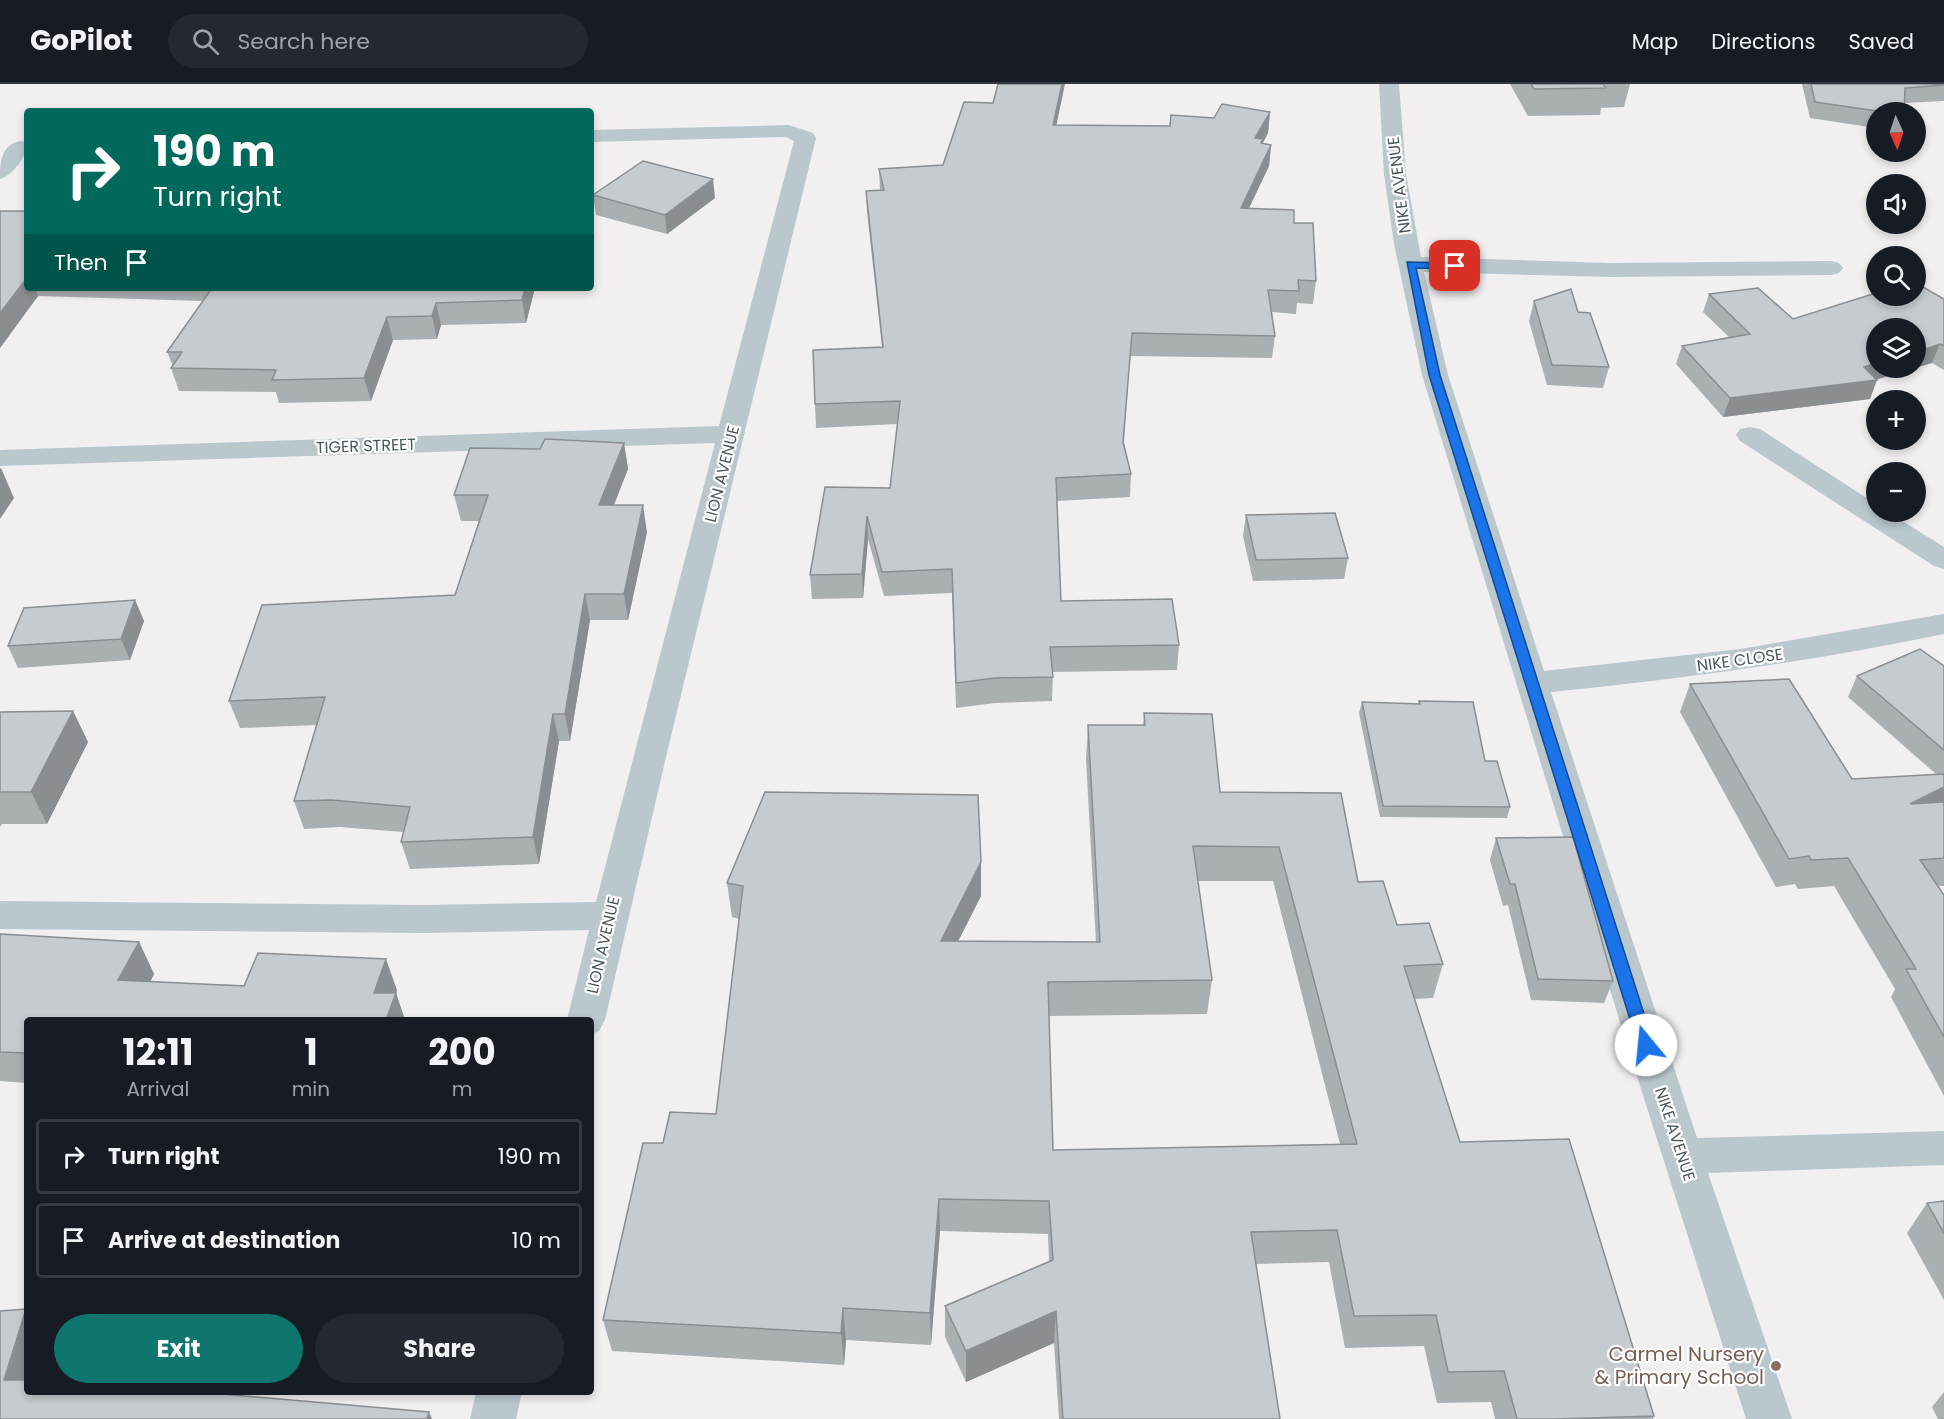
<!DOCTYPE html>
<html lang="en">
<head>
<meta charset="utf-8">
<style>
	:root { --surface:#171b24; --page:#242831; --text:#f1f3f6; --muted:#9ea1a6; --line:#363941; --accent:#0f766e }
	body { margin:0; font-family:Poppins,sans-serif; background:var(--page); color:var(--text); height:100vh; display:flex; flex-direction:column; font-size:22px; white-space:nowrap }
	* { box-sizing:border-box; margin:0 }
	p { font-size:20px; color:var(--muted) }
	.icon { flex:none; width:33px; height:33px; fill:none; stroke:currentColor; stroke-width:2; stroke-linecap:round; stroke-linejoin:round }
	.map { position:relative; flex:1; overflow:hidden }
	.sheet { position:absolute; left:24px; top:933px; width:570px; height:378px; display:flex; flex-direction:column; background:var(--surface); border-radius:6px; box-shadow:0 3px 9px #0003 }
	.sheet>* { flex:none }
	.guide { position:absolute; left:24px; top:24px; width:570px; height:183px; border-radius:6px; box-shadow:0 3px 9px #0003; background:#00695c; color:#fff; overflow:hidden }
	.needle { width:39px; rotate:177deg }
	.controls { position:absolute; left:1866px; top:18px; display:grid; gap:12px }
	.controls a { display:grid; place-items:center; width:60px; height:60px; border-radius:50%; background:var(--surface); box-shadow:0 3px 9px #0003; font-size:30px }
	.pin { position:absolute; display:grid; place-items:center; width:51px; height:51px; color:#fff; margin:-26px; border-radius:12px; box-shadow:0 3px 9px #0006 }
	.me { position:absolute; width:66px; margin:-33px; rotate:343deg; stroke-linejoin:round; filter:drop-shadow(0 0 4px #0008) }
	.turn { display:flex; align-items:center; gap:21px; height:126px; padding:0 30px; font-size:27px }
	.turn .icon { width:78px; height:78px; stroke-width:2.5 }
	.turn b { display:block; font-size:42px; line-height:51px }
	.then { display:flex; align-items:center; height:57px; padding:0 30px; background:#0003; gap:12px; font-size:22px }
	.eta { display:flex; justify-content:space-evenly; align-items:center; height:102px; text-align:center }
	.eta b { font-size:36px; font-weight:700; line-height:42px }
	.cta { display:flex; gap:12px; margin-top:auto; padding:12px 30px }
	.cta a { flex:1; height:69px; border-radius:36px; background:var(--accent); color:#fff; font-size:24px; font-weight:700; line-height:69px; text-align:center }
	.cta a+a { background:var(--page); color:var(--text) }
	ul { padding:0; list-style:none }
	li { display:flex; align-items:center; gap:18px; height:75px; margin:0 12px 9px; padding:0 18px; border:3px solid var(--line); border-radius:6px }
	li div { flex:1 }
	li b { display:block; font-size:22px }
	li em { font-style:normal }
	header { display:flex; align-items:center; gap:36px; box-sizing:border-box; height:84px; padding:0 30px; background:var(--surface); border-bottom:2px solid var(--line) }
	header strong { font-size:28px }
	nav { display:flex; gap:33px; margin-inline-start:auto; font-size:21px }
	.search { width:420px; height:54px; background:var(--page); display:flex; align-items:center; gap:15px; box-sizing:border-box; padding:0 21px; border-radius:33px; color:var(--muted); font-size:22px }
	.map>svg:first-child { display:block }
	.lines { fill:none; stroke-linecap:round; stroke-linejoin:round }
	.street { fill:#bac7cd; fill-rule:evenodd }
	.wall { fill:#aaafb2; fill-rule:evenodd }
	.shaded-wall { fill:#8b8e91 }
	.building { fill:#c6cbcf; stroke:#8b8e91; stroke-width:1.5; fill-rule:evenodd }
	.route { fill:#1a73e8; stroke:#114b97; stroke-width:1.5 }
	.education-dot { fill:#8d6e63; stroke:#fff; stroke-width:2 }
	.labels { text-anchor:middle; dominant-baseline:central; stroke-width:4.5; stroke-linejoin:round; paint-order:stroke }
	.street-label { font-size:16px; fill:#46575e; stroke:#fff }
	.near-education-label { font-size:20px; fill:#785e54; stroke:#fff; text-anchor:end }
</style>
</head>
<body>
<header>
<strong>GoPilot</strong>
<div class="search"><svg class="icon" aria-label="search" viewBox="0 0 24 24"><circle cx="10" cy="10" r="6"/><path d="M15 15l6 6"/></svg>Search here</div>
<nav><a>Map</a><a>Directions</a><a>Saved</a></nav>
</header>
<div class="map">
<svg width="1944" height="1335" viewBox="0 0 1944 1335">
	<rect width="100%" height="100%" fill="#f2eff0"/>
	<g class="lines">
		<path class="street" d="M1379,0H1399L1406,90L1421,173L1609,179L1831,177L1839,179L1843,184L1839,189L1831,191L1609,193L1424,188L1448,291L1544,587L1740,565L1944,530V550C1814,577 1683,595 1551,608L1697,1054L1944,1047V1081L1708,1089L1792,1335H1746L1627,961L1422,291L1394,160L1384,90Z
			M789,41L813,49L816,54L666,673L605,936L599,947L591,950V936H567L589,846L425,849L0,845V817L425,821L596,818L715,359L0,382V366L719,342L794,57L786,53L591,58V46Z
			M20,57L27,58C27,72 14,91 0,95C0,78 1,61 20,57Z
			M1750,343L1760,345L1876,420V428H1888L1944,463V485L1934,482L1740,357L1736,351L1740,345Z
			M476,1308H522L516,1335H470Z"/>
	</g>
	<path class="wall" d="M1510,0H1630L1624,23L1601,24L1600,31L1528,32Z
		M1802,0H1944V17L1904,19V28H1876V44L1810,34Z
		M993,19L1057,41L1170,42L1214,34L1270,28L1268,49L1263,59L1271,61L1269,82L1249,124L1294,139L1316,197L1313,220L1297,219L1296,230L1272,228L1275,252L1272,274L1130,272L1124,358L1131,390L1130,413L1057,417L1061,517L1179,561L1177,586L1053,588L1052,617L995,619L956,624L952,509L884,512L868,455L863,514L812,515L810,491L890,404L898,340L816,344L815,320L882,263L867,128L866,107L880,106L879,85L943,81Z
		M593,111L715,114L667,150L596,131Z
		M0,127L27,204H535L526,239L441,241L437,255L393,256L371,317L279,319L276,308L179,307L171,284L173,282L167,268L203,217L38,212L0,264Z
		M1709,210L1793,235L1944,215V286L1932,279L1877,295L1870,315L1723,333L1676,280L1682,262L1729,253L1703,228Z
		M1534,217L1578,228L1609,283L1603,304L1547,301L1529,237Z
		M624,359L628,385L614,421L647,448L628,536H590L570,657H559L539,780L410,785L401,758L403,748L340,743L304,745L294,717L317,641L240,644L229,617L455,511L479,437H461L454,411L540,365Z
		M1246,431L1348,474L1344,495L1253,497L1243,452Z
		M135,516L144,537L130,576L18,584L8,562Z
		M1944,582V802H1938L1944,811V1012L1891,913L1895,905L1834,802L1798,805L1795,800L1776,803L1680,628L1690,600L1852,695L1936,690L1848,613L1857,592Z
		M1419,617L1485,677L1510,723L1507,734L1380,733L1359,629L1362,618L1418,620Z
		M73,627L88,658L47,740H2L0,743V628Z
		M1144,629L1220,708L1358,798L1397,841L1443,880L1433,914L1415,915L1460,1058L1654,1332L1653,1335H1495L1491,1318L1437,1319L1424,1262L1345,1264L1329,1178L1256,1180L1280,1335H1059L1054,1259L966,1298L945,1253V1222L1049,1177L1048,1150L940,1147L931,1261L846,1256L844,1281L612,1267L603,1236L663,1059L716,1030L739,835L732,833L727,799L981,778V812L958,857L1096,858L1086,675L1088,641H1143ZM1198,797H1273L1340,1060L1053,1066L1049,932L1207,930L1212,896Z
		M1496,754L1613,897L1604,919L1531,916L1508,821L1503,822L1490,776Z
		M0,850L139,858L154,890L150,898L397,906L396,909L405,936H27V999L0,997Z
		M1944,1117V1216L1907,1149L1927,1119Z
		M1944,1308V1335H1938L1932,1323Z"/>
	<path class="shaded-wall" d="M1062,0H1065L1052,62L1053,41Z
		M1270,28L1268,49L1263,58L1260,77L1255,54Z
		M1271,61L1269,82L1239,145L1241,124Z
		M713,95L715,114L667,150L665,131Z
		M27,194V204H35L38,212L0,264V229Z
		M525,204H535L526,239L522,216Z
		M436,219L441,241L437,255L432,232Z
		M387,233L393,256L371,317L364,294Z
		M1940,260L1932,279L1875,296H1877L1870,315L1723,333L1730,314L1864,283L1876,279V284H1916V268Z
		M624,359L628,385L603,448L599,421Z
		M1,384L14,414L0,435V385Z
		M643,421L647,448L628,536L624,510Z
		M867,432L868,455L863,514L862,490Z
		M585,510L590,536L570,657L565,630Z
		M135,516L144,537L130,576L121,555Z
		M73,627L88,658L47,740L31,708Z
		M553,630L559,657L539,780L533,753Z
		M1944,703V723L1910,720Z
		M981,778V812L941,891V857Z
		M139,858L154,890L135,928L118,896Z
		M386,875L397,906L396,909L405,936H384L374,909Z
		M939,1115L940,1147L931,1261L930,1229Z
		M843,1224L846,1256L844,1281L841,1249Z
		M26,1225L27,1226V1308L4,1296Z
		M1056,1227L1054,1259L966,1298V1267Z
		M429,1328L432,1335H427Z"/>
	<path class="building" d="M998,0H1062L1053,41L1170,42L1171,31L1214,34L1222,20L1270,28L1255,54L1263,55L1261,59L1271,61L1241,124L1294,126V139H1313L1316,197L1298,196L1299,207L1268,206L1275,252L1132,249L1123,358L1131,390L1056,394L1061,517L1172,515L1179,561L1050,563L1053,593L995,594L956,599L952,485L882,488L867,432L862,490L810,491L825,403L890,404L900,317L815,320L813,266L883,263L866,107L884,106L879,85L943,81L964,18L993,19Z
		M1531,0H1603L1606,4L1534,5Z
		M1811,0H1944V1L1905,4L1904,28H1884L1815,18Z
		M643,77L713,95L665,131L593,111Z
		M0,127H27V194L0,229Z
		M1916,199L1944,215V262L1940,260L1916,268V244H1876V279L1864,283L1877,296L1730,314L1682,262L1750,250L1709,210L1758,204L1793,235L1876,209V212H1916Z
		M212,204H525L522,216L436,219L432,232L387,233L364,294L272,296L276,286L171,284L182,268H167Z
		M1571,205L1578,228L1590,229L1609,283L1552,281L1534,217Z
		M545,355L624,359L599,421H643L624,510H585L565,630H553L533,753L401,758L410,723L331,716L294,717L325,613L229,617L262,521L455,511L488,411H454L470,364L540,365Z
		M1335,429L1348,474L1256,476L1246,431Z
		M135,516L121,555L8,562L24,524Z
		M1920,565L1944,582V666L1857,592Z
		M1789,595L1852,695L1944,690V703L1910,720L1944,718V774L1920,776L1944,811V953L1906,885H1916L1848,774L1811,776L1809,772L1789,775L1690,600Z
		M1419,617L1473,618L1485,677H1497L1510,723L1383,722L1362,618L1420,620Z
		M73,627L31,708H0V628Z
		M1144,629L1212,630L1220,708L1341,709L1358,798L1383,797L1397,841L1429,839L1443,880L1404,882L1460,1058L1569,1055L1654,1332L1558,1335H1517L1504,1287L1448,1288L1436,1231L1354,1232L1337,1146L1251,1148L1280,1335H1063L1056,1227L966,1267L945,1222L1053,1176L1049,1117L939,1115L930,1229L843,1224L841,1249L603,1236L643,1059H663L670,1028L716,1030L743,802L727,799L765,708L978,711L981,778L941,857L1100,858L1088,641H1145ZM1193,762L1279,763L1357,1060L1053,1066L1048,898L1212,896Z
		M1573,753L1613,897L1538,895L1515,800H1510L1496,754Z
		M0,850L139,858L118,896L244,902L258,869L386,875L374,909H396L386,936H27V969L0,968Z
		M1944,1117V1149L1927,1119Z
		M26,1225L4,1296H27V1308H200L429,1328L427,1335H0V1227Z"/>
	<path class="route" d="M1407,178L1455,179L1460,182L1455,185L1416,184L1440,291L1654,961L1646,967L1638,961L1429,291Z"/>
	<circle class="education-dot" cx="1776" cy="1282" r="6"/>
	<g class="labels">
		<g class="street-label">
			<text transform="translate(1399 101) rotate(-97)">NIKE AVENUE</text>
			<text transform="translate(366 362) rotate(-2)">TIGER STREET</text>
			<text transform="translate(722 390) rotate(-76)">LION AVENUE</text>
			<text transform="translate(1740 576) rotate(-8)">NIKE CLOSE</text>
			<text transform="translate(603 861) rotate(-77)">LION AVENUE</text>
			<text transform="translate(1675 1050) rotate(72)">NIKE AVENUE</text>
		</g>
		<g class="near-education-label">
			<text x="1764" y="1270">Carmel Nursery<tspan x="1764" dy="23">&amp; Primary School</tspan></text>
		</g>
	</g>
</svg>
<div class="controls">
<a><svg class="needle" viewBox="-14 -14 28 28"><path d="M0-13l5 13h-10z" fill="#e53935"/><path d="M0 13l5-13h-10z" fill="#9ea1a6"/></svg></a>
<a><svg class="icon" aria-label="sound" viewBox="0 0 24 24"><path d="M4 9h4l5-4v14l-5-4H4zM17 9q2 3 0 6"/></svg></a>
<a><svg class="icon" aria-label="search" viewBox="0 0 24 24"><circle cx="10" cy="10" r="6"/><path d="M15 15l6 6"/></svg></a>
<a><svg class="icon" aria-label="layers" viewBox="0 0 24 24"><path d="M12 4l9 5-9 5-9-5zM3 14l9 5 9-5"/></svg></a>
<a>+</a>
<a>−</a>
</div>
<div class="pin" style="left:1455px;top:182px;background:#d93025"><svg class="icon" aria-label="arrive" viewBox="0 0 24 24"><path d="M6 21V4h12l-3 4 3 4H6"/></svg></div>
<svg class="me" style="left:1646px;top:961px" viewBox="-20 -20 40 40"><circle r="19" fill="#fff"/><path d="M0-13L10 11 0 6-10 11z" fill="#1a73e8"/></svg>
<div class="guide">
<div class="turn"><svg class="icon" aria-label="right" viewBox="0 0 24 24"><path d="M7 20v-9h11M14 6l5 5-5 5"/></svg><div><b>190 m</b>Turn right</div></div>
<div class="then">Then<svg class="icon" aria-label="arrive" viewBox="0 0 24 24"><path d="M6 21V4h12l-3 4 3 4H6"/></svg></div>
</div>
<section class="sheet">
<div class="eta">
<div><b>12:11</b><p>Arrival</p></div>
<div><b>1</b><p>min</p></div>
<div><b>200</b><p>m</p></div>
</div>
<ul>
<li><svg class="icon" aria-label="right" viewBox="0 0 24 24"><path d="M7 20v-9h11M14 6l5 5-5 5"/></svg><div><b>Turn right</b></div><em>190 m</em></li>
<li><svg class="icon" aria-label="arrive" viewBox="0 0 24 24"><path d="M6 21V4h12l-3 4 3 4H6"/></svg><div><b>Arrive at destination</b></div><em>10 m</em></li>
</ul>
<div class="cta"><a>Exit</a><a>Share</a></div>
</section>
</div>
</body>
</html>
